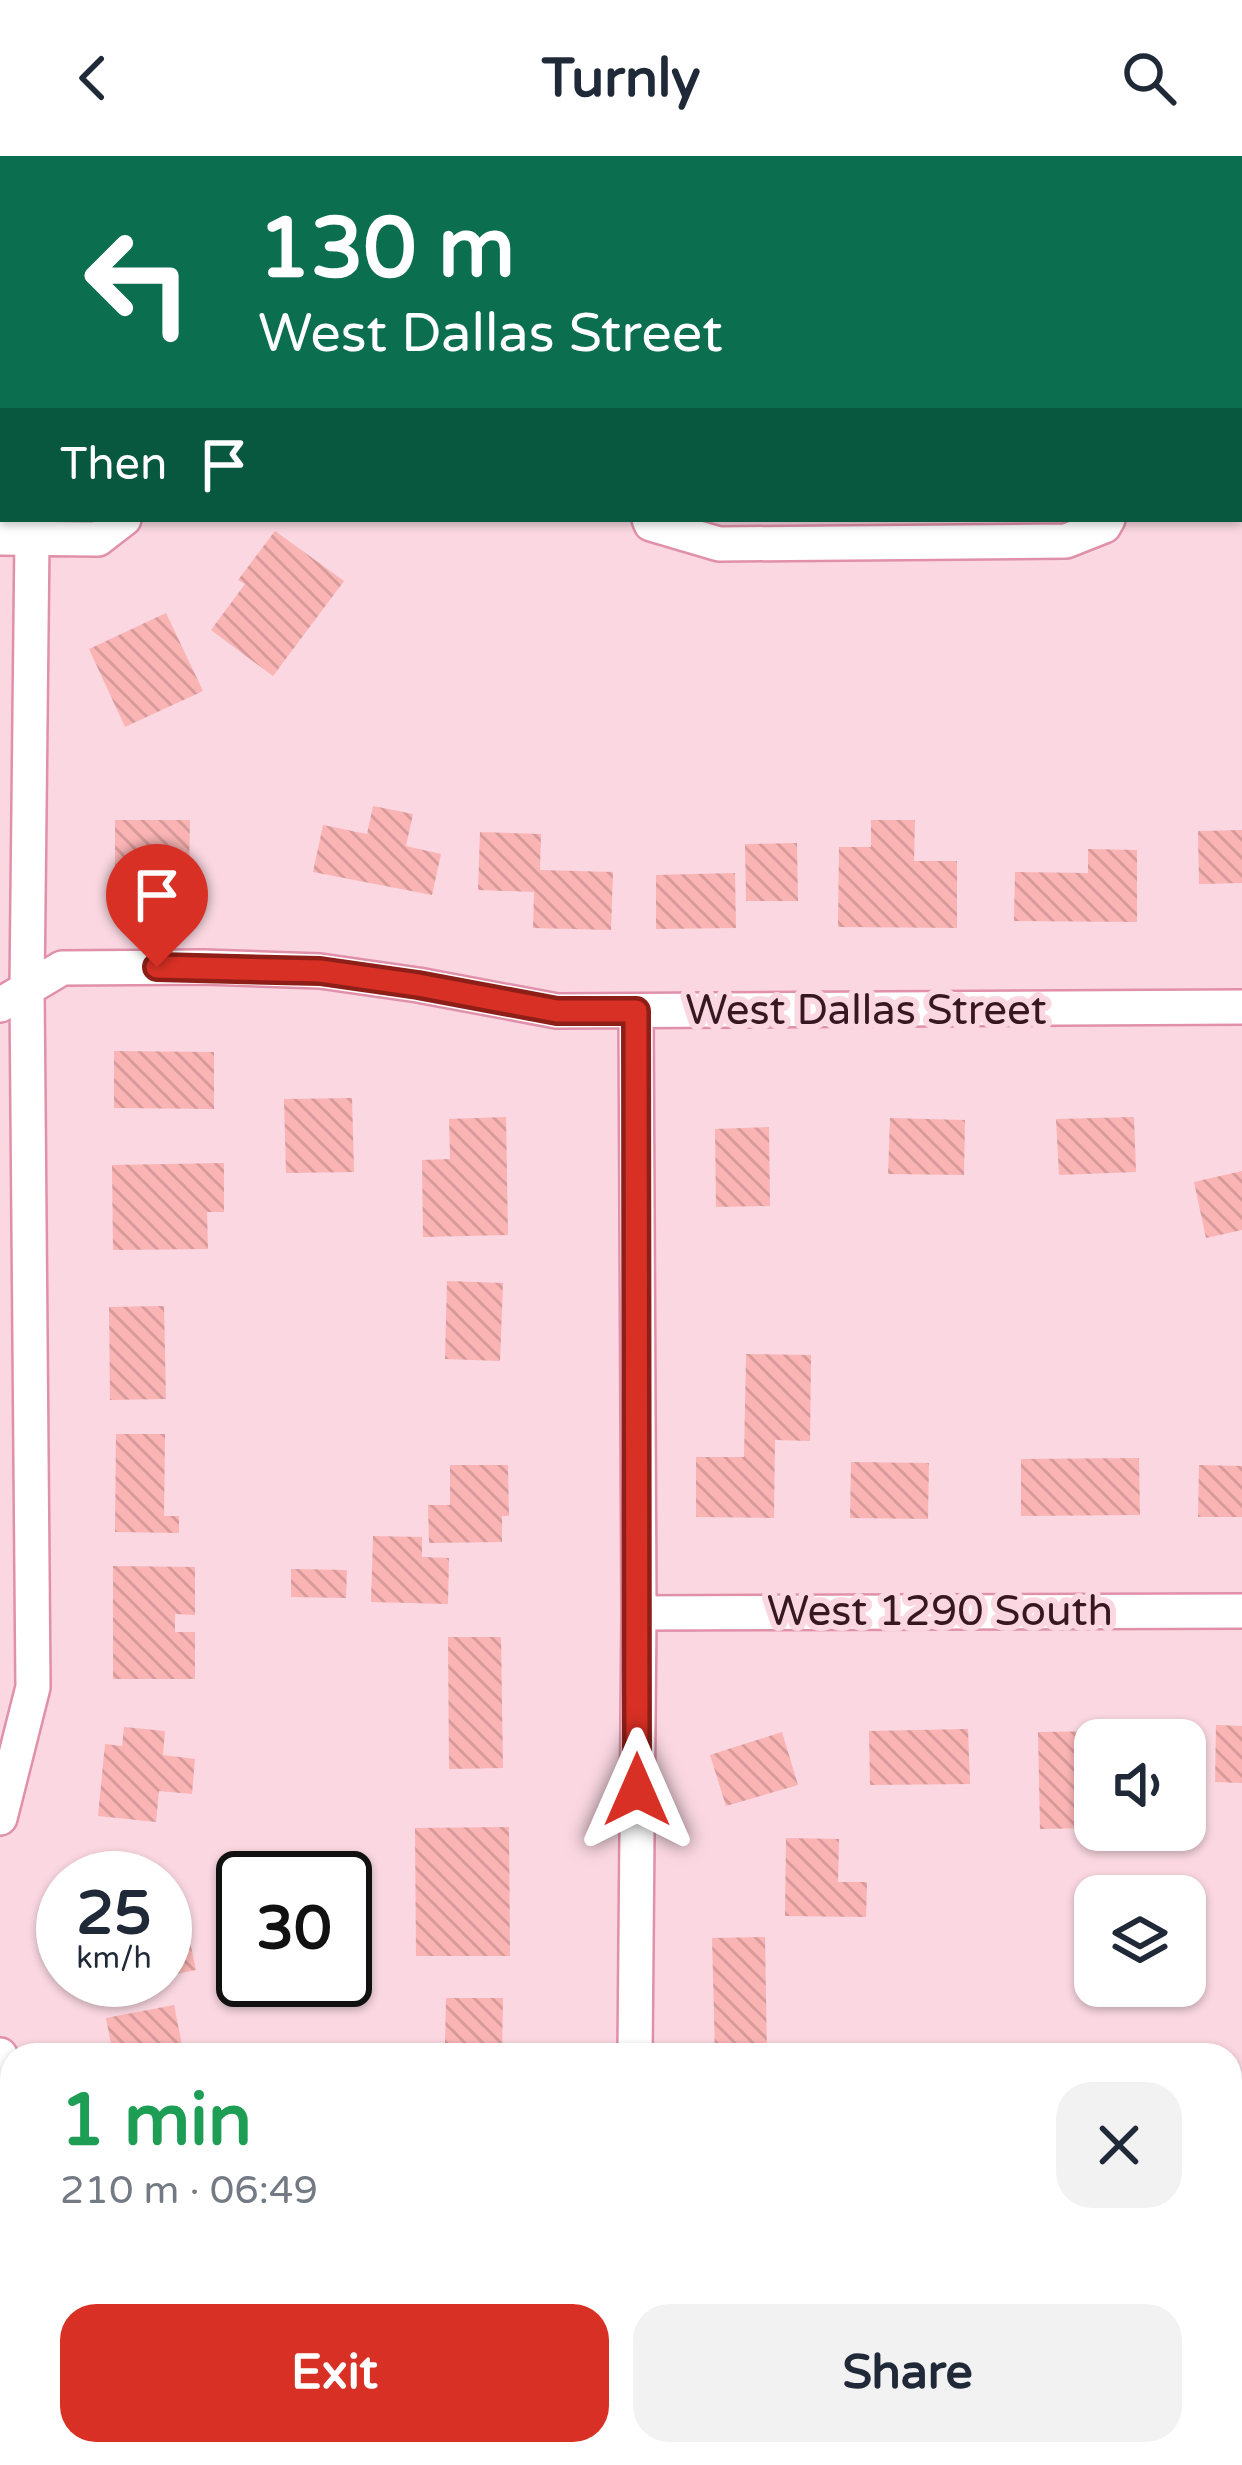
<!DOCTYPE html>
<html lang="en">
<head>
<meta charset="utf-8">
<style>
	:root { --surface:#fff; --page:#f2f2f3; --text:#1f2937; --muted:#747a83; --accent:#d93025 }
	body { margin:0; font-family:"Varela Round",sans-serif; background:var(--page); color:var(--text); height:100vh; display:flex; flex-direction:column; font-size:45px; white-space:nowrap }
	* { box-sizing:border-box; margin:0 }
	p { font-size:39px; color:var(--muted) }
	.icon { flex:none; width:66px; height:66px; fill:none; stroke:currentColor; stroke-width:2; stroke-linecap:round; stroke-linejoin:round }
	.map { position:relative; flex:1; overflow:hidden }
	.drawer { position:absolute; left:0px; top:1887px; width:1242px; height:423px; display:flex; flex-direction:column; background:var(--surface); border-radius:36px 36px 0 0; box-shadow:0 3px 9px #0004 }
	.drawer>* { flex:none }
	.guide { position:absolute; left:0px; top:0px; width:1242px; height:366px; box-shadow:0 3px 9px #0004; background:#0b6e4f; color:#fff; overflow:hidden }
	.tools { position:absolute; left:1074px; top:1563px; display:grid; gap:24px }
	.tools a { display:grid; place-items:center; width:132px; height:132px; border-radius:24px; background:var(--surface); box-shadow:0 3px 9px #0004; font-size:60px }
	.speed { position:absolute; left:36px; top:1695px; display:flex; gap:24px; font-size:60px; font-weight:700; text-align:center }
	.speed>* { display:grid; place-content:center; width:156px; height:156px; border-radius:50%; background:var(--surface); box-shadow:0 3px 9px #0004; line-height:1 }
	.speed small { font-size:30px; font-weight:400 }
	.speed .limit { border:6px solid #111; border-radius:18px; background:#fff; color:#111 }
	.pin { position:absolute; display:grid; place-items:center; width:102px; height:102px; color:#fff; margin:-123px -51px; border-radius:50% 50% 50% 0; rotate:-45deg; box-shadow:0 0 12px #0007 }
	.pin .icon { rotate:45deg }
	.me { position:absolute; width:132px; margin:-66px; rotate:0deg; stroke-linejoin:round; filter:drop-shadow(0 0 9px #0008) }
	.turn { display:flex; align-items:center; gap:42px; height:252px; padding:0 60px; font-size:54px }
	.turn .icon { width:156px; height:156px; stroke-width:2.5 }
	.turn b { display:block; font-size:84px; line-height:102px }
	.then { display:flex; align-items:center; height:114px; padding:0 60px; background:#0003; gap:24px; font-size:45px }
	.round { display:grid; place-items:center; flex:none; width:126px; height:126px; border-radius:36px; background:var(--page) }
	.overview { display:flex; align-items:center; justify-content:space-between; height:204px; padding:0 60px }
	h1 { font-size:72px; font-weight:800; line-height:90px; color:#1e9e55 }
	.action { display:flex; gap:24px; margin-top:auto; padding:24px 60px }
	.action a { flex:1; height:138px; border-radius:36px; background:var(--accent); color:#fff; font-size:48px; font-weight:800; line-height:138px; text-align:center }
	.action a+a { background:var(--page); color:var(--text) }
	header { display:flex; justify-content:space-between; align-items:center; height:156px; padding:0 60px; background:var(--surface); font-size:54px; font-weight:800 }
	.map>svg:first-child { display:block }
	.built { fill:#ecc7d2 }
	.building { fill:url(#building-back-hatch) }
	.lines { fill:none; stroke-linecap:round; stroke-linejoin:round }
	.street-casing { stroke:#e190aa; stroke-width:38 }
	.street { stroke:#fff; stroke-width:33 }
	.route-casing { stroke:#8d1f18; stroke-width:30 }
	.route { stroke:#d93025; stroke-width:21 }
	.labels { text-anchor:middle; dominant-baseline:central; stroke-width:12; stroke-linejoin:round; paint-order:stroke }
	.street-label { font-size:42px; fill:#361722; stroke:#fad7e1 }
</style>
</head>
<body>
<header><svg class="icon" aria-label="back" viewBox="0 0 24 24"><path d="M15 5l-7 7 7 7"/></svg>Turnly<svg class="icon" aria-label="search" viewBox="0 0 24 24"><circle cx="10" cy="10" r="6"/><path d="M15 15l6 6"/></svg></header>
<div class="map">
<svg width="1242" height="2309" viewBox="0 0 1242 2309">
	<defs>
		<pattern id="building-back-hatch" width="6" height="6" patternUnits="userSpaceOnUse" patternTransform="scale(3)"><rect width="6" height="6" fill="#fab4b4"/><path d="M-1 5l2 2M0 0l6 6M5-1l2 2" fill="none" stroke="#d79a9a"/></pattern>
	</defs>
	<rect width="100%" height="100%" fill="#fad7e1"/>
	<path class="built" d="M1242,2143V2309H1135L1142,2298H1230V2162Z"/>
	<path class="building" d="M275,375L344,425L273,520L211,474L245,428L238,424Z
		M166,457L203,535L125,571L89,493Z
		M373,650L413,658L406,690L441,698L432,739L313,716L323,669L367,678Z
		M115,664H190L189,713L115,712Z
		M871,664H915L914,705H957V772L838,771L839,691H871Z
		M1242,674V727L1199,728L1198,675Z
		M480,676L541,678L540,714L613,716L611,774L533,772L534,736L478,734Z
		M797,687L798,745H746L745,688Z
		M1088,693L1137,694V766L1014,765L1015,716L1088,717Z
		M735,717L736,772L656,773V719Z
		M114,895L214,896V953L114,952Z
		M352,942L354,1016L286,1017L284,943Z
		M506,961L508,1079L423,1081L422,1004L450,1003L449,963Z
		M1134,961L1136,1016L1059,1019L1056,963Z
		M890,962L965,964L964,1019L888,1018Z
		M769,971L770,1050L716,1051L715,973Z
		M224,1007V1056H207L208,1093L113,1094L112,1009Z
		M1242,1015V1074L1206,1082L1194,1026Z
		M447,1125L503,1127L500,1205L445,1203Z
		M164,1150L166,1243L110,1244L109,1151Z
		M746,1198L811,1199L810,1285L775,1284L774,1362L696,1361V1301H744Z
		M116,1278H165L164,1360H179V1377L115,1376Z
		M1139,1302L1140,1359L1021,1360V1303Z
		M851,1306L929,1307L928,1363L850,1362Z
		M450,1309H508L509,1360H502V1386L429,1387L428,1349H450Z
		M1199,1309L1242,1310V1361H1198Z
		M373,1380L422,1381V1401L449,1402L448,1448L371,1446Z
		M113,1410L195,1411V1459L175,1458V1476H195V1523H113Z
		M291,1413L347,1414L346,1442L291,1441Z
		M448,1481H501L503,1612L449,1613Z
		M1216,1569L1242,1570V1627L1215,1626Z
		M124,1571L165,1575L163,1599L195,1603L192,1638L159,1635L156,1666L98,1660L105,1588L122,1590Z
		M968,1573L970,1628L870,1629L869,1575Z
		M1183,1574V1584H1095V1672L1040,1673L1038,1576Z
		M782,1576L798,1629L726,1650L710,1599Z
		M509,1671L510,1800H416L415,1672Z
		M786,1682L839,1683L838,1726H867L866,1761L785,1760Z
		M187,1772L196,1814L165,1820V1777Z
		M765,1781L767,1899H715L712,1782Z
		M446,1842H503L502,1899H428L429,1888H445Z
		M174,1849L184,1899H113L106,1862Z
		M194,2298H248L250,2309H196Z
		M416,2298H501V2309H415Z
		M706,2298H762V2309H706Z
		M894,2298H955L948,2309H903L892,2303Z"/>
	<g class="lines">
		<defs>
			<path id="street" d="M633,0V3
				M170,3V0
				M1121,3V0
				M649,363L651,368L719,388L1066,385L1104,370L1108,363
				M0,382L98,383L124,363
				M0,849L62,812L204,811L320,815L418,829L557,855L1242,851
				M639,1457L1242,1455
				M0,1662L33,1531L27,833L32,382
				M0,1899L12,1922
				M635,1899L639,1457L636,855
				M1230,2082L1242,2069
				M105,2298L107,2309
				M631,2309V2298
				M1071,2309L1078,2298"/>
		</defs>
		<use href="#street" class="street-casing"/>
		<use href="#street" class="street"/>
	</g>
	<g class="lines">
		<defs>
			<path id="route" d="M157,811L320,815L418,829L557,855H636L637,1634"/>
		</defs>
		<use href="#route" class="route-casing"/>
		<use href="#route" class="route"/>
	</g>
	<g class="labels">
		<g class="street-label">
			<text x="866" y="854">West Dallas Street</text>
			<text x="940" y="1455">West 1290 South</text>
		</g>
	</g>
</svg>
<div class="tools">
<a><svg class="icon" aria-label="sound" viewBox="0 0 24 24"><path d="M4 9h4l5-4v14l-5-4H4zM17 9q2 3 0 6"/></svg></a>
<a><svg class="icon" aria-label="layers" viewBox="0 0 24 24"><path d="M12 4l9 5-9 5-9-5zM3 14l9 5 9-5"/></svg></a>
</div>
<div class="speed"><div>25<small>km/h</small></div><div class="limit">30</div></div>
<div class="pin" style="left:157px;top:811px;background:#d93025"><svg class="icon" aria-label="arrive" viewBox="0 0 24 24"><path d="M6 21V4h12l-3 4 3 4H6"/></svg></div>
<svg class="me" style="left:637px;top:1634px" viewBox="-20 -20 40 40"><path d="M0-17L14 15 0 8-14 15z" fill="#d93025" stroke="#fff" stroke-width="4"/></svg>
<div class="guide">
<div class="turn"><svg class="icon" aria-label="left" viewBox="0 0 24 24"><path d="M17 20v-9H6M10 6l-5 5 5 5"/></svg><div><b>130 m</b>West Dallas Street</div></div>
<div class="then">Then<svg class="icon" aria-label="arrive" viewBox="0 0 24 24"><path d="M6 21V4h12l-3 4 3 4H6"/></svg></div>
</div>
<section class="drawer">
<div class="overview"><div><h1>1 min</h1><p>210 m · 06:49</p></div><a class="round"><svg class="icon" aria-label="close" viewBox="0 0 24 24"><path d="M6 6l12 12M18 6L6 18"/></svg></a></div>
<div class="action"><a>Exit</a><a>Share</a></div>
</section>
</div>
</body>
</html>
